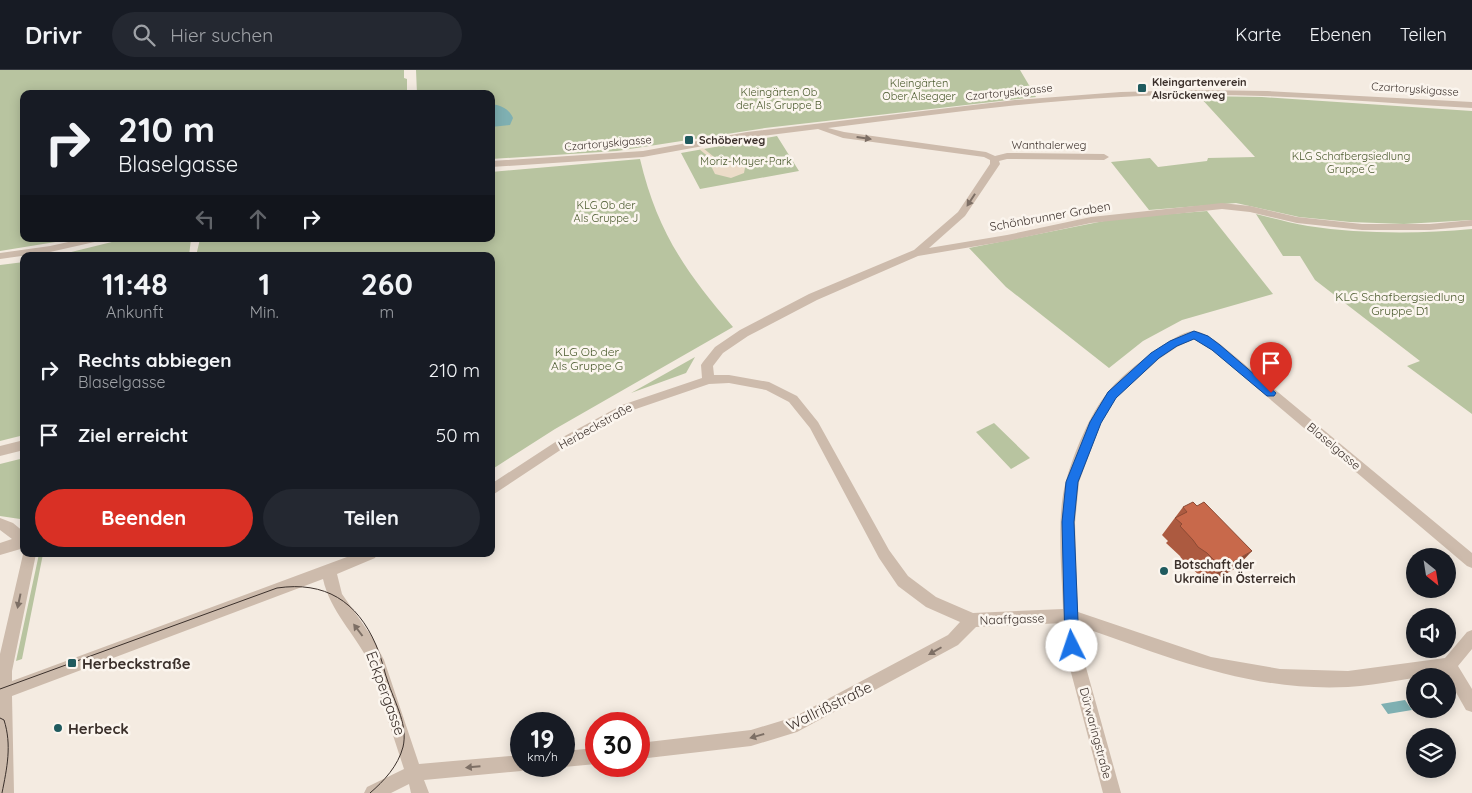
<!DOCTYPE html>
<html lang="de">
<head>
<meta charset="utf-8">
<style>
	:root { --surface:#171b24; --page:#242831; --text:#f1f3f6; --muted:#9ea1a6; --line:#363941; --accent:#d93025 }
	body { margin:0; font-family:Quicksand,sans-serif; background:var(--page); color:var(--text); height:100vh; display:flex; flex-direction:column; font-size:19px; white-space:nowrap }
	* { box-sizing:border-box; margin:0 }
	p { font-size:16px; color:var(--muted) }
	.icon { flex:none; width:28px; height:28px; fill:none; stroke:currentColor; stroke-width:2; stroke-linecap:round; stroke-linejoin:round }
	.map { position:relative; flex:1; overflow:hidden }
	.panel { position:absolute; left:20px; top:182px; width:475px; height:305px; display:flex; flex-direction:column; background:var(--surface); border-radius:10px; box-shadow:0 2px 12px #0003 }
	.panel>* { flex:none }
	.guide { position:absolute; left:20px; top:20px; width:475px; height:152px; border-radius:10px; box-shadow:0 2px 12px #0003; background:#171b24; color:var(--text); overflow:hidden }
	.needle { width:32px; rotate:150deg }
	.tools { position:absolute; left:1406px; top:478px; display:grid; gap:10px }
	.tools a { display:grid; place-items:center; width:50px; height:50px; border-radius:50%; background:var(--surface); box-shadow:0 2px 12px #0003; font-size:25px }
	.speed { position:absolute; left:510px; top:642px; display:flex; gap:10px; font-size:25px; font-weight:700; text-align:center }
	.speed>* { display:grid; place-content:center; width:65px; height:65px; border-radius:50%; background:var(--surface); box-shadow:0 2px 12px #0003; line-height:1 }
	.speed small { font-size:12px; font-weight:400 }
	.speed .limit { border:8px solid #d22; background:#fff; color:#111 }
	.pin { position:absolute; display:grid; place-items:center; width:42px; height:42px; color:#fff; margin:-51px -21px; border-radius:50% 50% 50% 0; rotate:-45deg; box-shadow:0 0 5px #0007 }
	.pin .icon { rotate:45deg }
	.me { position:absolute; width:55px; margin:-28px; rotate:356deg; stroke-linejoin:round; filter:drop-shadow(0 0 4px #0008) }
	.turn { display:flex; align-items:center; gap:18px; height:105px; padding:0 15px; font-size:22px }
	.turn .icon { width:65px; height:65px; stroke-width:2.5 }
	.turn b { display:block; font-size:35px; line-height:42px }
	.lanes { display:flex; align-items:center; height:48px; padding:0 15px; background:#0003; justify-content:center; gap:25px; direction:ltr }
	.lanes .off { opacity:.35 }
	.eta { display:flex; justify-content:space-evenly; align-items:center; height:85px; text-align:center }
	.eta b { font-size:30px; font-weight:700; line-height:35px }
	.button { display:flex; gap:10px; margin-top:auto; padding:10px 15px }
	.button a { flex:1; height:58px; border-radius:30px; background:var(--accent); color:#fff; font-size:20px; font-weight:700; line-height:58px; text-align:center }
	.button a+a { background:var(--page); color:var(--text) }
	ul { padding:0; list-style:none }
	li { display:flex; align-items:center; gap:15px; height:65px; padding:0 15px }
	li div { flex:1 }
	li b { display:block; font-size:19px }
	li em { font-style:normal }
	header { display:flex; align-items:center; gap:30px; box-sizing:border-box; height:70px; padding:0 25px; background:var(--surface); border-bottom:1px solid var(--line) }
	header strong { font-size:24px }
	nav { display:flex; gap:28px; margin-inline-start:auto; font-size:18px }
	.search { width:350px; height:45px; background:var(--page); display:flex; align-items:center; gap:12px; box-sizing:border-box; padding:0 18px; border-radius:28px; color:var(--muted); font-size:19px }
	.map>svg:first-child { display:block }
	.green { fill:#b8c4a0 }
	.plaza { fill:#ecdcc8 }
	.water { fill:#7fb0b2 }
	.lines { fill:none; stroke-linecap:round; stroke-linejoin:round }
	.minor { fill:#cdbbac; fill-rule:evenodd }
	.tram { stroke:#3b302b; stroke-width:1 }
	.wall { fill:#ac5a40 }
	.shaded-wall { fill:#8c4a34 }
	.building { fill:#c8694b; stroke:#8c4a34 }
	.oneway { fill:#7d6f65 }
	.route { fill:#1a73e8; stroke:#114b97 }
	.poi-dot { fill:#1f5a5e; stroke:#fbf5ee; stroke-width:2 }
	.labels { text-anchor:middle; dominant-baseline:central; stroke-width:5; stroke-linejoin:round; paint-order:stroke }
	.far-poi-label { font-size:11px; font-weight:bold; fill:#3b302b; stroke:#fbf5ee; text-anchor:start }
	.far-park-label { font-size:11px; fill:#4a5a2e; stroke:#fbf5ee }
	.far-street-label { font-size:11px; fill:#3b302b; stroke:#fbf5ee }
	.street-label { font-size:12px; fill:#3b302b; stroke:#fbf5ee }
	.park-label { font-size:12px; fill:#4a5a2e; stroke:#fbf5ee }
	.poi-label { font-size:12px; font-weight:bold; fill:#3b302b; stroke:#fbf5ee; text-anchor:start }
	.near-poi-label { font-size:15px; font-weight:bold; fill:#3b302b; stroke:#fbf5ee; text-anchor:start }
	.near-street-label { font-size:15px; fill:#3b302b; stroke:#fbf5ee }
</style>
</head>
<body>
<header>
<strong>Drivr</strong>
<div class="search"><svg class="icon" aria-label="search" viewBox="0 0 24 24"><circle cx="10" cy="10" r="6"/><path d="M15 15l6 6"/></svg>Hier suchen</div>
<nav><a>Karte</a><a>Ebenen</a><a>Teilen</a></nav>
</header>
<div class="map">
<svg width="1472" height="723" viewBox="0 0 1472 723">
	<rect width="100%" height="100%" fill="#f4ebe1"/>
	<path class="green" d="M0,0H404V8L407,9V24H24V169H74L0,181Z
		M416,0H1020L1036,27L765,58L617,81L491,89V24H417Z
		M1199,26L1262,27L1472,41V150L1404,154L1350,152L1299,147L1236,133L1149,140L1111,92L1150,88L1158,97L1207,91L1208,88L1255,87Z
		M777,66L799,101L700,119L681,83Z
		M640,89C657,161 685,201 733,257L555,359L491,400V186H196L200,169H491V102Z
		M1207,141L1273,224L1182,250L1143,271L1109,298L1006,217L969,178L1119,148Z
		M1256,144C1273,148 1291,153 1308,156C1361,164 1419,164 1472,159V344L1407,296L1420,291L1315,210L1300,186H1283Z
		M124,169H191L189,186H55Z
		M24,192V365L0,371V195Z
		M695,287L686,303L631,323Z
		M994,353L1030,388L1011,399L976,362Z
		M24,388V434L20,449L0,446V394Z
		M39,484H43L22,589L16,591Z"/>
	<path class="plaza" d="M703,78L719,91L732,89L741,92L745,98L744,103L731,108L715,104L712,98L716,93L699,79Z"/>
	<path class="water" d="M491,34C501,35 509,39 513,48L510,55L491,57Z
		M1405,630L1412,640L1388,644L1381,634Z"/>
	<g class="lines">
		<path class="minor" d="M1197,20L1267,21L1472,32V38C1355,31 1238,20 1121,27C1023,32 925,46 828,58L844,62L986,82L995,86L1007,83L1104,84L1109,87L1104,90L1007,89L999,91L1000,94L965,146L929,178L1007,165L1091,147L1222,133L1250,136L1297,147L1362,154H1430L1472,150V156L1430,160H1362L1297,153L1250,142L1222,139L1091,153L1007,171L918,186L817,230L748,266L723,283L713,296L714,305H729L769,312L797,326L818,352L889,480L908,506L936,527L973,543L1063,539C1062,503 1056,445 1066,411C1073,385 1090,343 1108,322C1119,308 1144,288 1159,278C1168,272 1182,262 1193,261C1202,261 1213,269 1220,274L1472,483V498L1467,496L1212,280L1194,269L1177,277L1159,289L1116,328L1101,353L1079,412L1075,453L1078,542L1211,587L1280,599L1348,601L1445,588L1467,562L1472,560V579L1458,596L1472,619V642L1466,640L1445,603C1413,607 1381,615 1348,617C1251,622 1168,587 1079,556L1080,576L1121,723H1103L1064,576V553L976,557L958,575L797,662L751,676L639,689V673L751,660L794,647L948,565L960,552L926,537L898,516L879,488L810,358L789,332L766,320L729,313L709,314L630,341L571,373L491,426V414L563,367L622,335L702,308L701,295L703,292L715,277L740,260L809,224L914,180L958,142L990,94V90L984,87L843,68L818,59L747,68L643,87L491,97V91L643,81L747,62L1015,30L1121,22Z
			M82,169H100L99,171L50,182L0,189V183L50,176Z
			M24,370V380L0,386V376Z
			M0,448L13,453L24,462V478L0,485V473L12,469L0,460Z
			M24,480V484H36L12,601V611L355,484H377L375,488L337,504L342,524L372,567L384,590L419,694L521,685V696H528L527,699L521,701L424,710L429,723H411L409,714L391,723H364L367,717L404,699L369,592C355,564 330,541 323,509L12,626L14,723H0V584Z
			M596,678V694L564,697L561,696H564V681Z"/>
		<path class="tram" d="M0,619L277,518C325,511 357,531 376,575C382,588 384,602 389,615C396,635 408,656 403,677C398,696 384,711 370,723
			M0,648L4,650C12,675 7,698 2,723"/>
	</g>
	<path class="wall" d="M1183,437L1236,498L1207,514L1193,499L1184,494L1180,486L1166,473L1168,471L1162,465Z"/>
	<path class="shaded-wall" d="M1252,481L1236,498L1207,514L1222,498Z"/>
	<path class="building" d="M1193,432L1197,436L1204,432L1252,481L1222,498L1207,483L1198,477L1193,470L1180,456L1182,454L1175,448L1187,442L1183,437Z"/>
	<defs><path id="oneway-solid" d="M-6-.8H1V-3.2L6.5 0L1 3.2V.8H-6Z" transform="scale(1.25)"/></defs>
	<g class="oneway">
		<use href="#oneway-solid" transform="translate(864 68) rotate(8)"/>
		<use href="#oneway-solid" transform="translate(971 130) rotate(123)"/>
		<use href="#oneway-solid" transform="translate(19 531) rotate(102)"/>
		<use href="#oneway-solid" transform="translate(358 560) rotate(-127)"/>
		<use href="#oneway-solid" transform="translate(935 581) rotate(150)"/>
		<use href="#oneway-solid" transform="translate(757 666) rotate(164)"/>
		<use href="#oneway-solid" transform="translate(473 697) rotate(175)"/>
	</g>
	<path class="route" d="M1194,261L1208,266L1220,275L1276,323L1274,326H1267L1212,280L1194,269L1177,276L1159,288L1116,328L1101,353L1078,412L1074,452L1079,576L1077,581L1072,583L1067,581L1065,576L1062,452L1066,412L1090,352L1108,322L1151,283L1170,271Z"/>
	<g class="poi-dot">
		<rect x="1137" y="13" width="10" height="10" rx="2.5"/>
		<rect x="684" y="65" width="10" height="10" rx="2.5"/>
		<circle cx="1164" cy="501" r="5"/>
		<rect x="67" y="588" width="10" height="10" rx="2.5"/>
		<circle cx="58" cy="658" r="5"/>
	</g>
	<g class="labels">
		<g class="far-poi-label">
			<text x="1152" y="12">Kleingartenverein<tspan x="1152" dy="13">Alsrückenweg</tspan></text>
			<text x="699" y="70">Schöberweg</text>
		</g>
		<g class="far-park-label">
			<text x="919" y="13">Kleingärten<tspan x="919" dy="13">Ober Alsegger</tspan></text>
			<text x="779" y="22">Kleingärten Ob<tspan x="779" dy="13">der Als Gruppe B</tspan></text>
			<text x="1351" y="86">KLG Schafbergsiedlung<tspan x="1351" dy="13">Gruppe C</tspan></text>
			<text x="746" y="91">Moriz-Mayer-Park</text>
			<text x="606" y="135">KLG Ob der<tspan x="606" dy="13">Als Gruppe J</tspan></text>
		</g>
		<g class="far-street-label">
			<text transform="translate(1415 19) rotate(4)">Czartoryskigasse</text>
			<text transform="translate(1009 22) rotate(-6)">Czartoryskigasse</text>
			<text transform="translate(608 73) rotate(-5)">Czartoryskigasse</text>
			<text x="1049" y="75">Wanthalerweg</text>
		</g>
		<g class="street-label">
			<text transform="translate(1050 146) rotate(-10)">Schönbrunner Graben</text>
			<text transform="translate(595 356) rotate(-29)">Herbeckstraße</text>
			<text transform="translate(1334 376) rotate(40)">Blaselgasse</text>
			<text transform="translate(1012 549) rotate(-2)">Naaffgasse</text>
			<text transform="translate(1096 663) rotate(75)">Dürwaringstraße</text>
		</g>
		<g class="park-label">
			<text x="1400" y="226">KLG Schafbergsiedlung<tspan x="1400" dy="14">Gruppe D1</tspan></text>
			<text x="587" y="281">KLG Ob der<tspan x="587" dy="14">Als Gruppe G</tspan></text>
		</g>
		<g class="poi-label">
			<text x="1174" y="494">Botschaft der<tspan x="1174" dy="14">Ukraine in Österreich</tspan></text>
		</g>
		<g class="near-poi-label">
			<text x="82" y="593">Herbeckstraße</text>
			<text x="68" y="658">Herbeck</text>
		</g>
		<g class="near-street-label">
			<text transform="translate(386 623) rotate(70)">Eckpergasse</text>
			<text transform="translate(829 636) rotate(-26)">Wallrißstraße</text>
		</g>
	</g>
</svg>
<div class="tools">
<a><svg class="needle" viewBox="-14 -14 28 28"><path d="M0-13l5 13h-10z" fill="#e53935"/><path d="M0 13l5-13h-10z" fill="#9ea1a6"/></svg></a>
<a><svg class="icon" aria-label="sound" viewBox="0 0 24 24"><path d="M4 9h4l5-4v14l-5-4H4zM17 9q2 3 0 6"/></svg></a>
<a><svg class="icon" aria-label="search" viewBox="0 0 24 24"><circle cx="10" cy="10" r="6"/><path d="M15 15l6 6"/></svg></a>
<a><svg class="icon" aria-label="layers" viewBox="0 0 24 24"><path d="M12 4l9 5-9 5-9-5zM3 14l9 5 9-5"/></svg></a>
</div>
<div class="speed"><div>19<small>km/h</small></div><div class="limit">30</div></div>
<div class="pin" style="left:1271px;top:323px;background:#d93025"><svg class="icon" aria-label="arrive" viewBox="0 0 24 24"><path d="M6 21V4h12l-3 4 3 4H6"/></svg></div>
<svg class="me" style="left:1072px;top:576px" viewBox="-20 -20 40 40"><circle r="19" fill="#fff"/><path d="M0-13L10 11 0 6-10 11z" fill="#1a73e8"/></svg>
<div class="guide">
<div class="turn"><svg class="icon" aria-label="right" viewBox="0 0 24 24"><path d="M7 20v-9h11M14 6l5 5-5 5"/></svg><div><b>210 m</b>Blaselgasse</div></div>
<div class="lanes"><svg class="icon off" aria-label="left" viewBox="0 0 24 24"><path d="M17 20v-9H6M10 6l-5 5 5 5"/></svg><svg class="icon off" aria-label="ahead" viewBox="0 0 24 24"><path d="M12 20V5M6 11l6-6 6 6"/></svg><svg class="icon" aria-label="right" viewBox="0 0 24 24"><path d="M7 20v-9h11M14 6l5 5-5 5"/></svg></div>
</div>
<section class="panel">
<div class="eta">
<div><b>11:48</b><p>Ankunft</p></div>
<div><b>1</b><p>Min.</p></div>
<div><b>260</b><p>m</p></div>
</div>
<ul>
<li><svg class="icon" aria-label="right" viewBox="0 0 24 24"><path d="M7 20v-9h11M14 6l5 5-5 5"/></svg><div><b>Rechts abbiegen</b><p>Blaselgasse</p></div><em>210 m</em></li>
<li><svg class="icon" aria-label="arrive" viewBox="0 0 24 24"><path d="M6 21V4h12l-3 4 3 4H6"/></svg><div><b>Ziel erreicht</b></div><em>50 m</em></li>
</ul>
<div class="button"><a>Beenden</a><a>Teilen</a></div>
</section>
</div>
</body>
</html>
